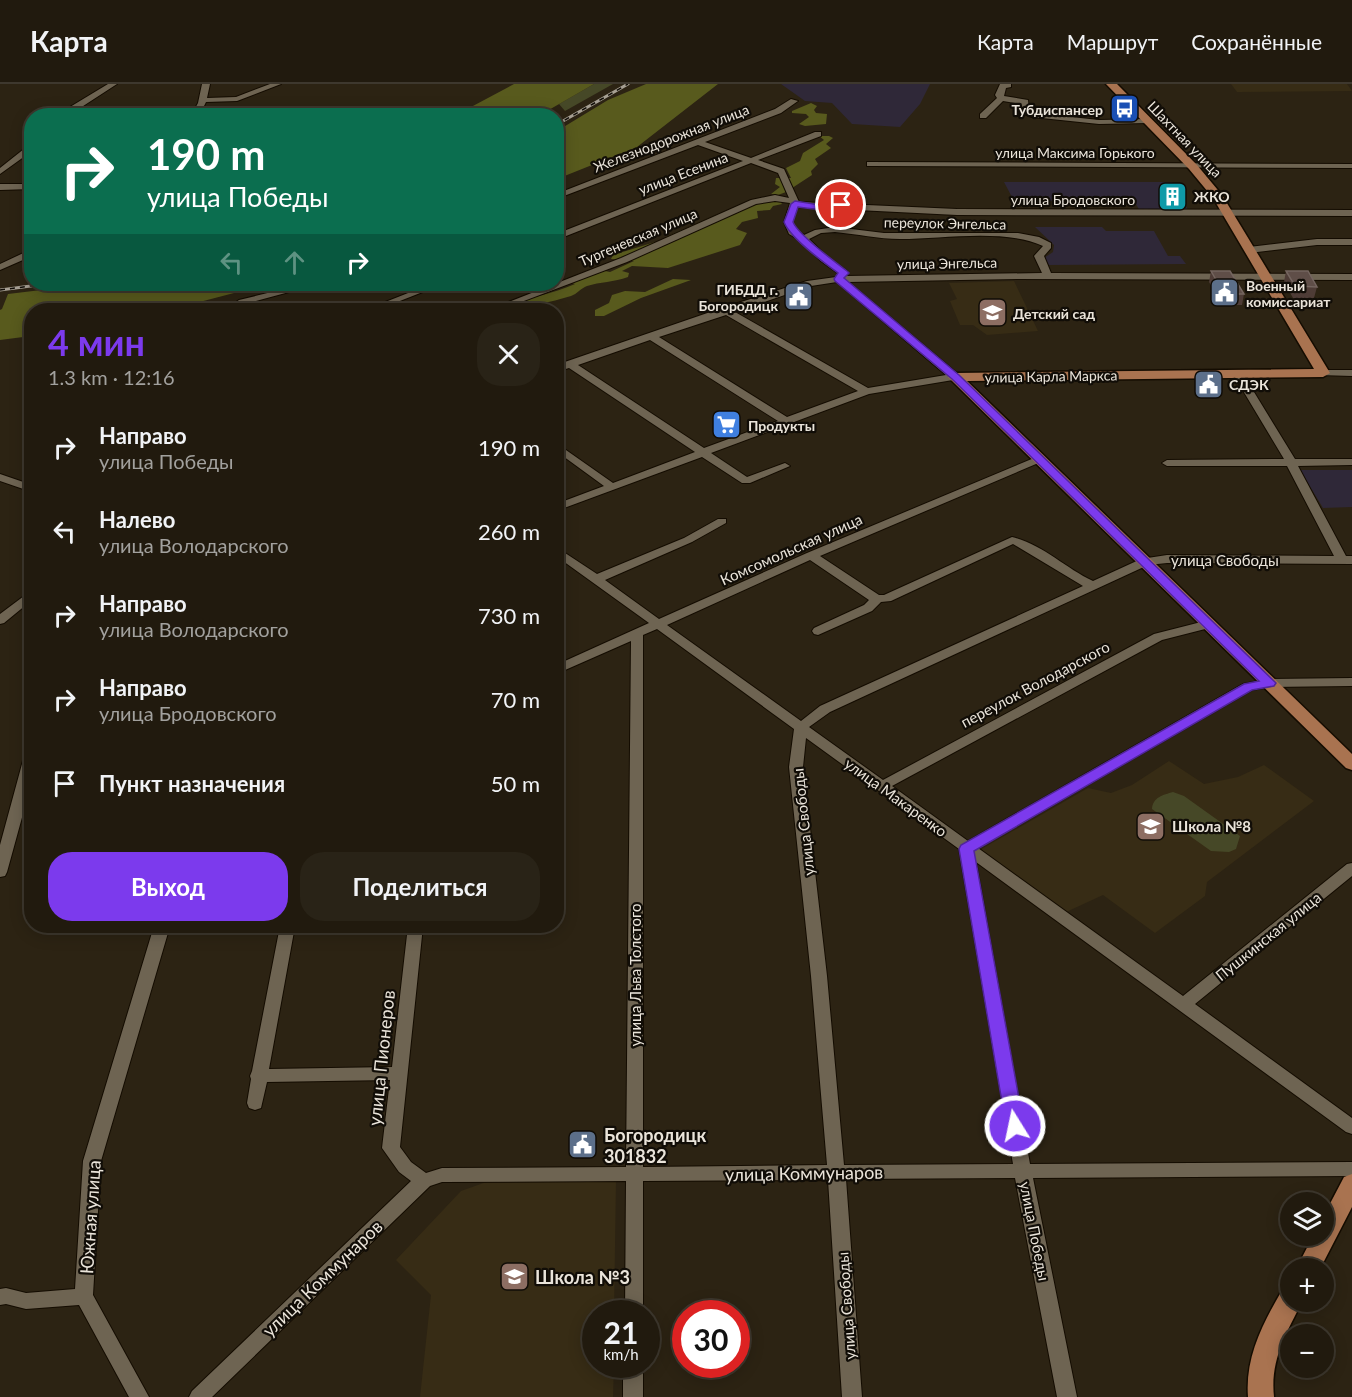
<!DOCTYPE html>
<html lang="ru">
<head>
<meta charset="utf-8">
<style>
	:root { --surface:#211a0e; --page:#292317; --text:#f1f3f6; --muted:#a2a19e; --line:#3e382e; --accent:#7c3aed }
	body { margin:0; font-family:Lato,sans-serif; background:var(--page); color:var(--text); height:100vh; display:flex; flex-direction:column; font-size:22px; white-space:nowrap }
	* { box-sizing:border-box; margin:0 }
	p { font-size:20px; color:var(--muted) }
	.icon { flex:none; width:33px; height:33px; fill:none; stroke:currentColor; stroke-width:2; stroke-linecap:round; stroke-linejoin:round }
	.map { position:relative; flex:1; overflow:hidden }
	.details { position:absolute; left:24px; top:219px; width:540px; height:630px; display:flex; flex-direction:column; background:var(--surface); border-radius:24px; box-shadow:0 3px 15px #0003,0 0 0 2px var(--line) }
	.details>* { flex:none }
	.top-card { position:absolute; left:24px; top:24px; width:540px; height:183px; border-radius:24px; box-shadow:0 3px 15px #0003,0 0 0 2px var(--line); background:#0b6e4f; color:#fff; overflow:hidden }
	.fabs { position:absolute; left:1280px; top:1108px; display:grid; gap:12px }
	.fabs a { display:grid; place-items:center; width:54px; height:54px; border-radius:50%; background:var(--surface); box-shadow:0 3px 15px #0003,0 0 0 2px var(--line); font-size:30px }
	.speed { position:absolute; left:582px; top:1216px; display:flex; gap:12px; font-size:30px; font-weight:700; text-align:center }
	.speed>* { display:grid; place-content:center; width:78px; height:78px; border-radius:50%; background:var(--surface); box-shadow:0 3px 15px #0003,0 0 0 2px var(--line); line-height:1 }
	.speed small { font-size:15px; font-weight:400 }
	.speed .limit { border:9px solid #d22; background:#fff; color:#111 }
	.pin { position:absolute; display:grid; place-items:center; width:51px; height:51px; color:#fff; margin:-26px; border:3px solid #fff; border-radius:50%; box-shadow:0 2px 6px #0007 }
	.me { position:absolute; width:66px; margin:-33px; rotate:350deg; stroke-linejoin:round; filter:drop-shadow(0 0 4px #0008) }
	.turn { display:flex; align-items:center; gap:21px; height:126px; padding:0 24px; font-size:27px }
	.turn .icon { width:78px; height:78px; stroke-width:2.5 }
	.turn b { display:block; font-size:42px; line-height:51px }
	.lanes { display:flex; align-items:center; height:57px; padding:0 24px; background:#0003; justify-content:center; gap:30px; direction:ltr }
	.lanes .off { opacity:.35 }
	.round { display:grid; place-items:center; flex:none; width:63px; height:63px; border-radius:24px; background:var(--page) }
	.head { display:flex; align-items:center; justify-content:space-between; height:102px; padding:0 24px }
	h1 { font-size:36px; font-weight:700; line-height:45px; color:var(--accent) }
	.action { display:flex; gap:12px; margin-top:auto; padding:12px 24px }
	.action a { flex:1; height:69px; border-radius:24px; background:var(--accent); color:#fff; font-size:24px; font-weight:700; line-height:69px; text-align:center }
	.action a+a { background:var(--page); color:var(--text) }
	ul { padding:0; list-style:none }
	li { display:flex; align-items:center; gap:18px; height:84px; padding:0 24px }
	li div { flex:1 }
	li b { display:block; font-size:22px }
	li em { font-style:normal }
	header { display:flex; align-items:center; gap:36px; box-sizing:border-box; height:84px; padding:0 30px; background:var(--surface); border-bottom:2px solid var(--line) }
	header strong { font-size:28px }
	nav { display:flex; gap:33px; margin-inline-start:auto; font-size:21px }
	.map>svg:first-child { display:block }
	.built { fill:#372c15 }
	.industrial { fill:#2f2838 }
	.green { fill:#464827 }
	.forest { fill:#585a1d }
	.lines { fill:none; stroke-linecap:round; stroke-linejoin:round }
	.minor-casing { stroke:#140c01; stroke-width:2 }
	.major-casing { stroke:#140c01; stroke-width:3 }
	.minor { fill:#6e6452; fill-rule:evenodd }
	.major { fill:#a97350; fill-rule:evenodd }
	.rail-casing { stroke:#a7a094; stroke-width:3 }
	.rail { stroke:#110d07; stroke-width:1.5; stroke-dasharray:5; stroke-linecap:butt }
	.wall { fill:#4e3c36 }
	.building { fill:#5f4e48; stroke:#74655f; stroke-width:1.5 }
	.route { fill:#7c3aed; stroke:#51269a; stroke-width:1.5 }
	.labels { text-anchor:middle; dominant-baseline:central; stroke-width:4.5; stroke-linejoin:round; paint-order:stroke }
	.far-poi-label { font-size:14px; font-weight:bold; fill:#eae4da; stroke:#110d07; text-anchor:start }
	.far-street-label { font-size:14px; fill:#eae4da; stroke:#110d07 }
	.street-label { font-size:15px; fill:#eae4da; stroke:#110d07 }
	.poi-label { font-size:15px; font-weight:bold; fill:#eae4da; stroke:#110d07; text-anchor:start }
	.near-street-label { font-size:18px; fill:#eae4da; stroke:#110d07 }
	.near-poi-label { font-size:18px; font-weight:bold; fill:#eae4da; stroke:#110d07; text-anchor:start }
</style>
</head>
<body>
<header>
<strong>Карта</strong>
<nav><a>Карта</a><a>Маршрут</a><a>Сохранённые</a></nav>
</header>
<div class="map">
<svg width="1352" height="1313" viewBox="0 0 1352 1313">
	<rect width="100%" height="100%" fill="#2c2313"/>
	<path class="built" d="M1231,0H1347L1352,7L1237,8Z
		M1014,197L1038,247L987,251L973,241H960L950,217L957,215L949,199Z
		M1169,677L1204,700L1238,693L1264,681L1314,717L1207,798L1205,812L1155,849L1103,811L1064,829L978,767L1088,704L1111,709L1132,701Z
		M492,1096H616L614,1230H596V1281H614L613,1313H420L431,1211L396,1176L461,1107Z"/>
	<path class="industrial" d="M781,0H930L920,20L900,43L852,40L832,19L805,17Z
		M1004,98H1172L1177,106L1161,107L1168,117H1184L1188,126L1140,127L1134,117H1014Z
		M1035,143H1102L1106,147H1154L1168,172H1180L1186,180L1049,181L1044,174L1053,168L1054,161Z
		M1300,386H1352V423L1323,424Z"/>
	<path class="green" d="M594,0H613L565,27L559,20Z
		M1173,708L1184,712L1240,752L1236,765L1229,768L1211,767L1152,725C1153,713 1163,711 1173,708Z"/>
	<path class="forest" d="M514,0H594L540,31H456Z
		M646,0H718L637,63L557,95V47L608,16Z
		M811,19L817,22L814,26L816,29L827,30L826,40L805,42L799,40L809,33L806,30L792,29V27Z
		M819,52H829L833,54L826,60L831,64L815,75L818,80L811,87L812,91L786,108L778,111L771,110L780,103L775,100L776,94H791L786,84L800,77L803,69L824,56Z
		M780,117L782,120L773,122L770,126L757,127L758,134L742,138L736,145L747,149L740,161L668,184L632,182L622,187L629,189L628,193C614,198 600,198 587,202C581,204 577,210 571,212C541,221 512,226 482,226C513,217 545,213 575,200L563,196L595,185L610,188L634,177L611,175L613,171L655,158L666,161V153L732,124L741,122L746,124L761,119Z
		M673,195L691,196L641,214L604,232H595V226L609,219L612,211L625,207L645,208Z
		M91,200H268L169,226H32L31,252L0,256V226L2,225L8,210Z"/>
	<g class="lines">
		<defs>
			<path id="minor" d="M108,0H117L77,26L76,32H68L70,23Z
				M202,0H210L207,14L236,13L270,0H281L237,17L206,18L199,32H191L198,19Z
				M1000,0H1011V3L1006,4L1004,12L1028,16L1029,26L1034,29L1099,36L1148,35L1152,37L1148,39L1099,40L1032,33L1022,29L1021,20L1003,17L986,34H980V30L997,14L995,11Z
				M791,15L798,17L781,29L705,58L751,74L815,48H821V52L758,76L784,85L799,118L957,125L1352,126V132L957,131L797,123L792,138L796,147L804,151L815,146L835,143L884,149H1018L1039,153L1051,159V164L1044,172L1051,189L1352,190V196L1017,195L848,198L959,291V295L869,310L711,369L747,393L785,379L790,382L750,399H742L702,373L556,427V420L604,402L556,367V359L613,399L695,368L569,284L556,288V281L722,224L807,197L836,193L839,190L821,177L801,157L789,150L784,138L790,119L775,117L756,120L627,178L500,226H488L621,174L751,116L775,111L789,114L778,89L751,79L556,156V150L743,77L698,61L556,115V110L775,25ZM835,148C857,150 878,155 900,155C942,155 1004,144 1043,162L1034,172L1042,189L846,192L847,187L827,173L809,155L821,149ZM837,198L946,291L868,304L735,228L811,202ZM726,231L858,307L787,333L659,253ZM650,256L778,337L704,364L578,281Z
				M29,61H32V67L0,90V84Z
				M867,78L1352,80V84L870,82H867Z
				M0,100H32V105L0,106Z
				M1317,155H1352V161H1317L1249,169L1245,166L1249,163Z
				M32,165V172L0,186V180Z
				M305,200H319L245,220L241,223L243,226H233L229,223L239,216Z
				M431,200H443L377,226H365Z
				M1323,286H1352V292L1319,291V287Z
				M1238,287L1243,290L1295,375H1352V381L1298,382L1346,472H1352V480L1167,479L1148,481L830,628L809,643L883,696L1154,550L1209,536L1213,537L1215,540L1213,543L1162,556L892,702L968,757L1243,600L1269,595L1352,594V602L1269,603L1252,606L978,764L1183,912L1347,780L1352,779V792L1195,920L1352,1034V1050L1346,1048L976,778L1030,1080L1352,1078V1092L1033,1094L1077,1313H1057L1015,1094L846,1095L862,1313H842L828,1096L643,1097V1230H625L626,1097L442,1098L430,1102L212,1313H189L192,1307L411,1097L399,1088L382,1064L390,996L267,998L261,1024L255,1026L249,1024L247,1019L251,995L250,992L252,987L280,842H295L269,985L392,983L408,842H423L400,1063L411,1078L426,1089L442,1084L626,1083L631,557L556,590V581L649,539L556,472V463L597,490L684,454L718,435H726V439L692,458L605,496L659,535L807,469L1039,372L1043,373V377L820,472L879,511H884L1012,453C1042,460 1065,484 1093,497L1141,475L1167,471L1334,472L1287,382H1167L1162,379L1167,376L1284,375L1233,290ZM1013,460L1083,502L820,622L801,637L667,541L810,476L869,516L864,521L814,544L812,547L814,550L818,551L872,527L881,518L891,517ZM657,545L794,645L789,683L811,892L827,1081L643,1083V551ZM806,654L959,765L1013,1080L844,1081L827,892L803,683Z
				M0,390L32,401V408L0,397Z
				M32,506V516L4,539L0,540V530Z
				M32,665V697L7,788L5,792L0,793V761L25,669Z
				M154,842H170L101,1077L93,1211L149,1313H129L79,1221L26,1225L6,1220L0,1221V1205L6,1204L26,1209L75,1205L83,1077Z
				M623,1281H643V1313H623Z"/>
			<path id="major" d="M1106,0H1117L1197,81L1222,111L1330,289L1323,293L967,297L1352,670V686L1346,684L948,293L955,289L1314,285L1213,114L1189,85Z
				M1352,1090V1123L1320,1185H1296L1313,1152H1323V1133L1344,1093Z
				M1290,1205V1218H1302C1286,1250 1270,1276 1274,1313H1248C1245,1274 1262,1241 1281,1208Z"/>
		</defs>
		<use href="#minor" class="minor-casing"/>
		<use href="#major" class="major-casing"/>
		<use href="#minor" class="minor"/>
		<use href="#major" class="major"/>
		<defs>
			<path id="rail" d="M556,41L628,0
				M0,206L46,200"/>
		</defs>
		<use href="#rail" class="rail-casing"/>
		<use href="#rail" class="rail"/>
	</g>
	<path class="wall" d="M1211,187L1244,210L1242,221H1226L1221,219L1209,198Z
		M1286,187L1317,203L1314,214H1293L1284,198Z"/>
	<path class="building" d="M1211,187H1230L1244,210H1228L1223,208Z
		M1286,187H1308L1317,203L1295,202Z"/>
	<path class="route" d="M795,117L814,120L844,119L846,121C833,128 812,125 798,123L793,138C798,151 834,177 847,187L849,189L844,194L959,291L1276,599L1274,602L1252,606L974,767L1024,1042L1021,1046L1015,1048L1009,1046L1006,1042L959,765L961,761L1244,600L1259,597L952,295L835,197L834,195L838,189C823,178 790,154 784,138L791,120Z"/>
	<defs>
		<symbol id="bus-square" viewBox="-11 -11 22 22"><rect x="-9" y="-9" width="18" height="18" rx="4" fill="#1a4fb4" stroke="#110d07"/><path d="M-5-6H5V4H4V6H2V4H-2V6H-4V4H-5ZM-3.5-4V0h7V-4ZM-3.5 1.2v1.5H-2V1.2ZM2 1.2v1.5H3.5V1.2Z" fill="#fff"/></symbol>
		<symbol id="building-square" viewBox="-11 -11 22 22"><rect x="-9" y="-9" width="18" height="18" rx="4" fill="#0f9aa8" stroke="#110d07"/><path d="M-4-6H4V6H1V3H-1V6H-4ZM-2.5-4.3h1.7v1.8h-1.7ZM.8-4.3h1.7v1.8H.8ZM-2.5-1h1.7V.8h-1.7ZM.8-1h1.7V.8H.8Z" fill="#fff"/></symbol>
		<symbol id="civic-square" viewBox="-11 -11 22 22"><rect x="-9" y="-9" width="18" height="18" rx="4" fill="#5c6f8a" stroke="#110d07"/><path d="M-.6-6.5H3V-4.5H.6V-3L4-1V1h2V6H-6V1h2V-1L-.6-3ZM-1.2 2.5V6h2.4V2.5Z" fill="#fff"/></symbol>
		<symbol id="school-square" viewBox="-11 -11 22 22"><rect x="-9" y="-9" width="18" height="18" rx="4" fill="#8d6e63" stroke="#110d07"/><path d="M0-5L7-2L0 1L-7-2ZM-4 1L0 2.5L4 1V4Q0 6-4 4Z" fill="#fff"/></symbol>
		<symbol id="supermarket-square" viewBox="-11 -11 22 22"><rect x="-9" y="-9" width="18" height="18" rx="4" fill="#3f7fe0" stroke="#110d07"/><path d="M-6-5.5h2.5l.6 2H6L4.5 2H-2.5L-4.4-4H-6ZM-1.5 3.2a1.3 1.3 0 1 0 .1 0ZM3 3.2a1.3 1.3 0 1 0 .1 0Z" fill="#fff"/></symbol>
	</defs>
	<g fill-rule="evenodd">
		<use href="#bus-square" x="1108" y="8" width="33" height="33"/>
		<use href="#building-square" x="1156" y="96" width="33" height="33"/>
		<use href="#civic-square" x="1208" y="192" width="33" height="33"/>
		<use href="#civic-square" x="782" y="196" width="33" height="33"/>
		<use href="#school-square" x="976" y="212" width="33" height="33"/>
		<use href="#civic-square" x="1192" y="284" width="33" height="33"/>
		<use href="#supermarket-square" x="710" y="324" width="33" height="33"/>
		<use href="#school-square" x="1134" y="726" width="33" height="33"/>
		<use href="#civic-square" x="566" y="1044" width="33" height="33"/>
		<use href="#school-square" x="498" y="1176" width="33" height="33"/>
	</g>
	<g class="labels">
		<g class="far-poi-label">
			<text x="1103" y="25" text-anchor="end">Тубдиспансер</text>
			<text x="1194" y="112">ЖКО</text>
			<text x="1246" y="201">Военный<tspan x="1246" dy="16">комиссариат</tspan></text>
			<text x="778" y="205" text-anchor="end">ГИБДД г.<tspan x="778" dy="16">Богородицк</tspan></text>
			<text x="1013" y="229">Детский сад</text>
			<text x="1229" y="300">СДЭК</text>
			<text x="748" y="341">Продукты</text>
		</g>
		<g class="far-street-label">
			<text transform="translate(671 54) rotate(-21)">Железнодорожная улица</text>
			<text transform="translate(1185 55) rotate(46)">Шахтная улица</text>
			<text x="1075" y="68">улица Максима Горького</text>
			<text transform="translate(683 89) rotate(-21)">улица Есенина</text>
			<text x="1073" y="115">улица Бродовского</text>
			<text transform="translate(945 139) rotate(1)">переулок Энгельса</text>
			<text transform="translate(638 153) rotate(-23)">Тургеневская улица</text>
			<text transform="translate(947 179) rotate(-1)">улица Энгельса</text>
			<text transform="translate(1051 292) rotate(-1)">улица Карла Маркса</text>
		</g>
		<g class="street-label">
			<text transform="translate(791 465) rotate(-24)">Комсомольская улица</text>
			<text x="1225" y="476">улица Свободы</text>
			<text transform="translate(1035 600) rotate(-28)">переулок Володарского</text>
			<text transform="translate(896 713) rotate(36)">улица Макаренко</text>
			<text transform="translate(803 738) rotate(-96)">улица Свободы</text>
			<text transform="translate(1268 852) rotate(-39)">Пушкинская улица</text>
			<text transform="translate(635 891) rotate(-90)">улица Льва Толстого</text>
			<text transform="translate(1035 1147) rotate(79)">улица Победы</text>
			<text transform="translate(846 1222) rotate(-94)">улица Свободы</text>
		</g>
		<g class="poi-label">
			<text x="1172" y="742">Школа №8</text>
		</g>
		<g class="near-street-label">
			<text transform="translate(381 974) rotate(-84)">улица Пионеров</text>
			<text transform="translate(804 1089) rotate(-1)">улица Коммунаров</text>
			<text transform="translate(90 1133) rotate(-86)">Южная улица</text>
			<text transform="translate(322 1194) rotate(-44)">улица Коммунаров</text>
		</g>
		<g class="near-poi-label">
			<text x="604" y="1051">Богородицк<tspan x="604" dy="21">301832</tspan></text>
			<text x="535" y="1193">Школа №3</text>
		</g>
	</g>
</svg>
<div class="fabs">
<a><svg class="icon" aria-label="layers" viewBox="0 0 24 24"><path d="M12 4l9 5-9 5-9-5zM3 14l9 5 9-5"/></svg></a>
<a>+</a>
<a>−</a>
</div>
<div class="speed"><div>21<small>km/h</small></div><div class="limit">30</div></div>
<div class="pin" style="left:841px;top:121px;background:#d93025"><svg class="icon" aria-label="arrive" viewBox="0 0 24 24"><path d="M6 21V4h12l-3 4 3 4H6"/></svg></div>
<svg class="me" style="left:1015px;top:1042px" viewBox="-20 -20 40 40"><circle r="17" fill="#7c3aed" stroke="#fff" stroke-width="3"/><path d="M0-11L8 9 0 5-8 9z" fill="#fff"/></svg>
<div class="top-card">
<div class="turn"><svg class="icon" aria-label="right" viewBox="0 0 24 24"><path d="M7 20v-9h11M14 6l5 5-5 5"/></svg><div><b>190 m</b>улица Победы</div></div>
<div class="lanes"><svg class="icon off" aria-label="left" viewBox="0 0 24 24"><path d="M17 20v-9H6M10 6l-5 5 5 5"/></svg><svg class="icon off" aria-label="ahead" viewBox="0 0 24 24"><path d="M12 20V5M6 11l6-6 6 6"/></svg><svg class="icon" aria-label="right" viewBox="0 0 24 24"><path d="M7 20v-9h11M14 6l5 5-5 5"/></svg></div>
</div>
<section class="details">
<div class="head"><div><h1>4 мин</h1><p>1.3 km · 12:16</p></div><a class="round"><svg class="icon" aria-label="close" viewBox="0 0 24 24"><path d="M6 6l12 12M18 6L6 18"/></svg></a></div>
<ul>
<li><svg class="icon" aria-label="right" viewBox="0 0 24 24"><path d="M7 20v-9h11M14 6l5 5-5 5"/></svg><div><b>Направо</b><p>улица Победы</p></div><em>190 m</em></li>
<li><svg class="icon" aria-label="left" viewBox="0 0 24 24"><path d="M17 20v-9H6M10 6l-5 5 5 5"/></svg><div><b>Налево</b><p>улица Володарского</p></div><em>260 m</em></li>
<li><svg class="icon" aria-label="right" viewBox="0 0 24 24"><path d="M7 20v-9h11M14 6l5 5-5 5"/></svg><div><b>Направо</b><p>улица Володарского</p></div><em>730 m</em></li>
<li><svg class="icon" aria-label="right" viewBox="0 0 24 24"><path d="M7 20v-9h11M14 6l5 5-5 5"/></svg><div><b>Направо</b><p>улица Бродовского</p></div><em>70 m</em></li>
<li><svg class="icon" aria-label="arrive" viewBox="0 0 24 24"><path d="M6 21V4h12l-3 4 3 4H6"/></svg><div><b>Пункт назначения</b></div><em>50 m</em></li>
</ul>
<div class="action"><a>Выход</a><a>Поделиться</a></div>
</section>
</div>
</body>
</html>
